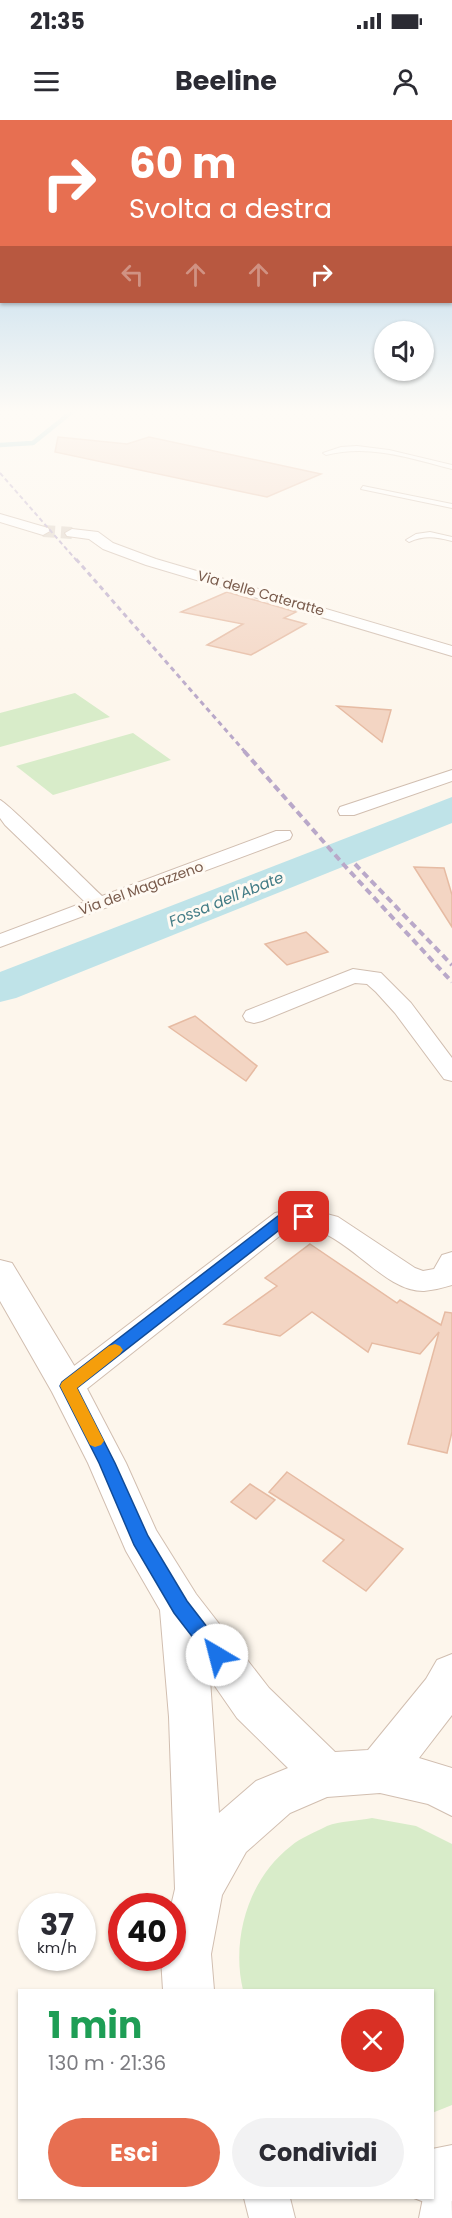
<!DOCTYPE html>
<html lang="it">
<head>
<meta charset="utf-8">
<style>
	:root { --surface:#fff; --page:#f2f2f3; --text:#2b2b33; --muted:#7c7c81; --accent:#e76f51 }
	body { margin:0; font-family:Poppins,sans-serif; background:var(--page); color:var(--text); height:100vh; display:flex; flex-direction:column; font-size:22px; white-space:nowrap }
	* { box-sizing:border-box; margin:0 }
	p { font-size:20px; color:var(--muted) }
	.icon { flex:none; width:33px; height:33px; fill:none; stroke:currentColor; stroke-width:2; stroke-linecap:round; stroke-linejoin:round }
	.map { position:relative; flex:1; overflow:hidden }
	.details { position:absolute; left:18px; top:1869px; width:416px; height:210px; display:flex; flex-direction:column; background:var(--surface); border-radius:0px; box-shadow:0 2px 4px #0004 }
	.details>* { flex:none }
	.guide { position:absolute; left:0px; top:0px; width:453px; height:183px; box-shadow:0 2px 4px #0004; background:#e76f51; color:#fff; overflow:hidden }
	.tools { position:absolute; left:374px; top:201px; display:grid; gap:12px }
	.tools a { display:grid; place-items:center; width:60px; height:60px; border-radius:50%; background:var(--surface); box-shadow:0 2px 4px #0004; font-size:30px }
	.speed { position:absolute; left:18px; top:1773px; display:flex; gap:12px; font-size:30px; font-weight:700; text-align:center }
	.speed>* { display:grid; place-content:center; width:78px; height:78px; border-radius:50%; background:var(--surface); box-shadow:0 2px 4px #0004; line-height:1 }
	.speed small { font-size:15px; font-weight:400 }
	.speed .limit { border:9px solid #d22; background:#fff; color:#111 }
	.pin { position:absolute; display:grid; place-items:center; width:51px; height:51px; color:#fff; margin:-26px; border-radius:12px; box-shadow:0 3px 9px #0006 }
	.me { position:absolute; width:66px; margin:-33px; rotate:323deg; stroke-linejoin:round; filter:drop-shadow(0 0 4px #0008) }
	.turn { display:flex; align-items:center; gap:21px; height:126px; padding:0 30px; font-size:27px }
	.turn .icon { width:78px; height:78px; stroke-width:2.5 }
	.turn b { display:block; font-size:42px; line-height:51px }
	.lanes { display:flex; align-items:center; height:57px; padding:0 30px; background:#0003; justify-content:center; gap:30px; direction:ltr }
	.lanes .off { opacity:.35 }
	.round { display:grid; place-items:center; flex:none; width:63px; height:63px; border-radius:32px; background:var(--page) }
	.headline { display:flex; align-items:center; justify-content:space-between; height:102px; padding:0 30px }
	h1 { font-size:36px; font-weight:700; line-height:45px; color:#1e9e55 }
	.primary-button { display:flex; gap:12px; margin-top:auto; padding:12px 30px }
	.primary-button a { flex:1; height:69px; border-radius:36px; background:var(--accent); color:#fff; font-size:24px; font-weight:700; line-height:69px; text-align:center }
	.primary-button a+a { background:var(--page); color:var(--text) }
	.status { display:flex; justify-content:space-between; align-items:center; height:42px; padding:0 30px; background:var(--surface); direction:ltr }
	.status svg { height:16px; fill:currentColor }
	header { display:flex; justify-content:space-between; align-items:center; height:78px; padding:0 30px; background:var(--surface); font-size:27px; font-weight:700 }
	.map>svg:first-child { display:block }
	.green { fill:#d8ecc9 }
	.water { fill:#bfe3e8; stroke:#a5d3da; stroke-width:1.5 }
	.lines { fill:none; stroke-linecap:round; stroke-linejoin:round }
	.stream { stroke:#a5d3da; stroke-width:4.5 }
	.river { fill:#bfe3e8; fill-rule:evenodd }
	.building { fill:#f3d5c3; stroke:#e6bba3; stroke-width:1.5 }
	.minor-tunnel { stroke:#dcd0c4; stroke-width:12; stroke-dasharray:12 6; stroke-linecap:butt }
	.service-casing { stroke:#d1beb0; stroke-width:2 }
	.minor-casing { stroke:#d1beb0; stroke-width:2 }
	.tertiary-casing { stroke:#d1beb0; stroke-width:2 }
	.service { fill:#fff; fill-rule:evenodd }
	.minor { fill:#fff; fill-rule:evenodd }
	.tertiary { fill:#fff; fill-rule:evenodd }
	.rail-far2 { stroke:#b9a8c9; stroke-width:2; stroke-dasharray:4.5 3; stroke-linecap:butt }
	.rail-far1 { stroke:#b9a8c9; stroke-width:3; stroke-dasharray:5 4; stroke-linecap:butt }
	.rail { stroke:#b9a8c9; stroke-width:4; stroke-dasharray:7 4.5; stroke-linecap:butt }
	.route { fill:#1a73e8; stroke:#114b97; stroke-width:1.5 }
	.slow { fill:#f59e0b }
	.labels { text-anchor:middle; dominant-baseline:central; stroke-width:6; stroke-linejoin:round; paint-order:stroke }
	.far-street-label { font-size:14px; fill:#7a5c4d; stroke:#fffaf3 }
	.far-water-label { font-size:15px; font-style:italic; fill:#437c86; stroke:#fffaf3 }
</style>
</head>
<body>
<div class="status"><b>21:35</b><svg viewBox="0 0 49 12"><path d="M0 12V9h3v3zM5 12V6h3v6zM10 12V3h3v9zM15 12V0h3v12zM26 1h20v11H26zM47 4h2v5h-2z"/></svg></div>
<header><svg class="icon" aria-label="menu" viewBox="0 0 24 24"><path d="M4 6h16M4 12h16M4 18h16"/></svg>Beeline<svg class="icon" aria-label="person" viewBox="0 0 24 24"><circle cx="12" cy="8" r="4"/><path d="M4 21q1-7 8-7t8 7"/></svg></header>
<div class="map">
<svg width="452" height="2098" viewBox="0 0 452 2098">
	<rect width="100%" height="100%" fill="#fdf6ec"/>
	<path class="green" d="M75,573L110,597L0,627V593Z
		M133,613L171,640L53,675L16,646Z
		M372,1698L416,1706L452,1724V1985L432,1993V1870H243C231,1820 248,1759 291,1726C300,1718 316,1712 327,1706C340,1701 358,1701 372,1698Z"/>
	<path class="water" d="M190,793L77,844L0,875V861Z"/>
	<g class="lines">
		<path class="stream" d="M0,325L33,323L74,290"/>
		<path class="river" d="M452,677V703L16,878L0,882V852Z"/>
	</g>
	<path class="building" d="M58,317L127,324L149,317L321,354L267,377L55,332Z
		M227,472L296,492L284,498L306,504L251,535L207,525L243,504L181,492Z
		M337,586L391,590L382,622Z
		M414,747L444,748L452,775V807Z
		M306,812L328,832L287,845L265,824Z
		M195,896L257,946L246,961L169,907Z
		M310,1124L397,1183L400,1180L441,1205L445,1192L452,1193V1312L447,1333L408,1324L439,1212L420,1234L372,1223L368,1232L312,1192L280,1216L224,1204L277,1166L265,1158Z
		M287,1352L403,1429L366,1471L323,1441L344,1420L269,1372Z
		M250,1364L275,1380L256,1399L231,1382Z"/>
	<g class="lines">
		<path class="minor-tunnel" d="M43,411L72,413"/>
		<defs>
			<path id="service" d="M357,326L389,330L452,345V349C410,338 369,324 326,335L323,333L341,327Z
				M363,366L452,384V388L361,369Z
				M430,412L452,417V421C435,417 425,415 409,422L406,420L416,414Z"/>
			<path id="minor" d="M0,394L48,408L50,411L43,415L0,402Z
				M72,409L98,412L113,423L156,439L452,526V536L146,445L103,429L89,419L67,416L65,413Z
				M452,650V661L354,695H340L338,691L340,687Z
				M0,680C8,683 88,763 102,776L276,711H290L292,715L290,719L0,827V814L85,782L5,705L0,698Z
				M353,849L381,853L411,883L452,938V961L444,959L395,893L376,872L367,864L355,863L262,901L254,903L246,901L243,896L246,891Z
				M304,1088L338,1097L415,1148L423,1151L434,1149L442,1135L452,1132V1165C443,1168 433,1170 424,1171C379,1172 343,1102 291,1107L79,1275L68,1278L57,1275L53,1267L57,1259L275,1093Z
				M451,2031L452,2098H419L423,2078H432V2045L435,2038Z
				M244,2078H290L295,2098H249Z"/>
			<path id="tertiary" d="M0,1140L12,1143L81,1257L126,1343L156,1410L196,1474L269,1568L335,1632L368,1630L426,1559L437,1540L452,1534V1595L419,1638L452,1648V1696L428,1684L380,1673L327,1677L290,1693L246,1732L222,1775L211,1834L214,1870H163L161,1838H172L171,1786L175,1769L169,1597L160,1490L126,1431L88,1343L52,1272L0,1181ZM210,1559L237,1598L288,1648L256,1661L219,1693Z
				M452,2025V2081L432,2085L414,2078H432V2029Z"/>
		</defs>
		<use href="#service" class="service-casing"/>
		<use href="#minor" class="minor-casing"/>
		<use href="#tertiary" class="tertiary-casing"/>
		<use href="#service" class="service"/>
		<use href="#minor" class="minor"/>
		<use href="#tertiary" class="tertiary"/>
		<path class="rail-far2" d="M0,353L77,441"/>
		<path class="rail-far1" d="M76,439L245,632"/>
		<path class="rail" d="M244,631L344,745L452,862
			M355,744L452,845"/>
	</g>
	<linearGradient id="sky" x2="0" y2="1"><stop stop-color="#97c7e8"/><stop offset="0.5" stop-color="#fefbf6"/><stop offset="1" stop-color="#fefbf6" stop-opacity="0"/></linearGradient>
	<rect width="452" height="583" fill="url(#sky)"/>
	<path class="route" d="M304,1092L309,1093L311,1097L309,1100L287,1104L77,1268L115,1343L148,1416L187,1481L224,1529L227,1535L224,1541L217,1544L211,1541L174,1493L134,1425L99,1343L60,1266L62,1262L278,1096Z"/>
	<path class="slow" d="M115,1224L120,1226L123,1230L120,1234L77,1268L104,1321L101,1325L95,1327L90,1325L60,1266L62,1262L109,1226Z"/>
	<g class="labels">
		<g class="far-street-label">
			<text transform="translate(261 473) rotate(16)">Via delle Cateratte</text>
			<text transform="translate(141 768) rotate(-20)">Via del Magazzeno</text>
		</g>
		<g class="far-water-label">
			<text transform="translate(226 779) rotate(-22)">Fossa dell'Abate</text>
		</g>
	</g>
</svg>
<div class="tools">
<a><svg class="icon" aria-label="sound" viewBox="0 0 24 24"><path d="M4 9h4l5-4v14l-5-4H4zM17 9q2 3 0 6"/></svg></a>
</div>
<div class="speed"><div>37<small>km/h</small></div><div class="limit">40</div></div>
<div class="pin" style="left:304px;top:1097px;background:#d93025"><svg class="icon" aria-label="arrive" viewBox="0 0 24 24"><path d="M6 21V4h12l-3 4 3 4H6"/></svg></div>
<svg class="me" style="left:217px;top:1535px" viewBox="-20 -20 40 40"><circle r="19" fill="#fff"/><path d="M0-13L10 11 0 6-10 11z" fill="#1a73e8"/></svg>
<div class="guide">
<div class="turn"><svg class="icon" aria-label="right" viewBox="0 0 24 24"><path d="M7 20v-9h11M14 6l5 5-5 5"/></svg><div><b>60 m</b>Svolta a destra</div></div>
<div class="lanes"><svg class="icon off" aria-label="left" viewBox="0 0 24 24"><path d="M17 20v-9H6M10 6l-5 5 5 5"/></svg><svg class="icon off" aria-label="ahead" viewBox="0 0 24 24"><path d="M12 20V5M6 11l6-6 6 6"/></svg><svg class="icon off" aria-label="ahead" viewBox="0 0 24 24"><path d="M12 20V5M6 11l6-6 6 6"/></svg><svg class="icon" aria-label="right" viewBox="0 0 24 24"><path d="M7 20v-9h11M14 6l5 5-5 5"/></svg></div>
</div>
<section class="details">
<div class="headline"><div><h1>1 min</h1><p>130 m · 21:36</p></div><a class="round" style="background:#d93025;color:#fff"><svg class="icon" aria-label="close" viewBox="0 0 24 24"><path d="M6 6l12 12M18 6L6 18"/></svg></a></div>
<div class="primary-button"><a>Esci</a><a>Condividi</a></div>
</section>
</div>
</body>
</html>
